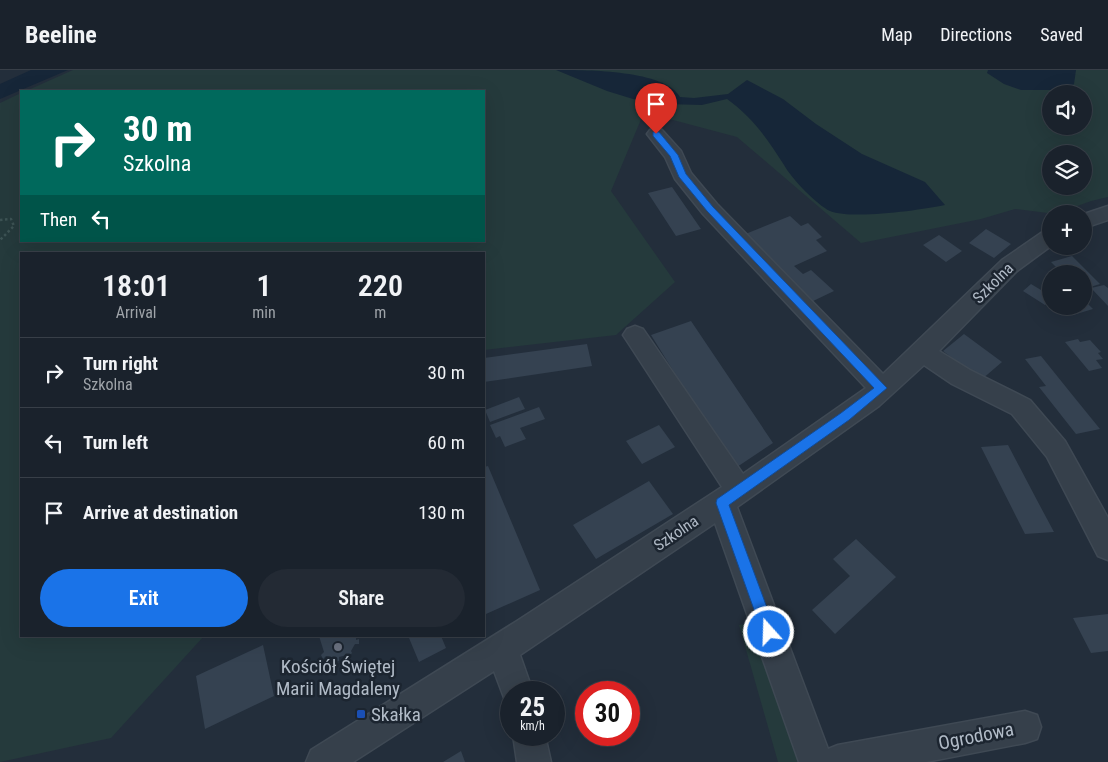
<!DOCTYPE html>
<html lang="en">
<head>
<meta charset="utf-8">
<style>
	:root { --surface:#1a222c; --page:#232a34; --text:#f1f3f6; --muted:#9fa4a9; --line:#383f48; --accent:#1a73e8 }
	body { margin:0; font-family:"Roboto Condensed",sans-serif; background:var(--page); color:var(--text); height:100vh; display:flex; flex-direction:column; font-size:19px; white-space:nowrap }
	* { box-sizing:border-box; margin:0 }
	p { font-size:16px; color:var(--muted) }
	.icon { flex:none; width:28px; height:28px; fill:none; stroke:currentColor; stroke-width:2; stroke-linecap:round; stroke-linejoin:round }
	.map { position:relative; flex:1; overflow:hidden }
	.drawer { position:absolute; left:20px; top:182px; width:465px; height:385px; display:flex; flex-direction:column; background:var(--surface); border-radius:0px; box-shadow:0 5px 20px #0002,0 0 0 1px var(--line) }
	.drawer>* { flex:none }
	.guide { position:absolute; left:20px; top:20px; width:465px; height:152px; border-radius:0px; box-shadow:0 5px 20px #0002,0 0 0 1px var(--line); background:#00695c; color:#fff; overflow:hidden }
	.fabs { position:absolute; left:1042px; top:15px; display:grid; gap:10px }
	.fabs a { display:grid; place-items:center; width:50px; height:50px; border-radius:50%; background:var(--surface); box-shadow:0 5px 20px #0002,0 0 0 1px var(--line); font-size:25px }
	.speed { position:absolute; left:500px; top:611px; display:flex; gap:10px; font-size:25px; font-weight:700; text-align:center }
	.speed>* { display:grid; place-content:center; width:65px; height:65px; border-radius:50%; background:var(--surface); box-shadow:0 5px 20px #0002,0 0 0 1px var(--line); line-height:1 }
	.speed small { font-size:12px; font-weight:400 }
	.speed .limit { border:8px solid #d22; background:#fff; color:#111 }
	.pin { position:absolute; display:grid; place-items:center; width:42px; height:42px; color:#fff; margin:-51px -21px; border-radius:50% 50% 50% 0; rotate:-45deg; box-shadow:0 0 5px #0007 }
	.pin .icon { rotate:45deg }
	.me { position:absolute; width:55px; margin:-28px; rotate:340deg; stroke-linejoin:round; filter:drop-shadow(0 0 4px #0008) }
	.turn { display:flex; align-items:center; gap:18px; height:105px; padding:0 20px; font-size:22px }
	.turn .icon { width:65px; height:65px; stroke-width:2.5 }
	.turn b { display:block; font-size:35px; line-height:42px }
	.then { display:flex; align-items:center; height:48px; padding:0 20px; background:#0003; gap:10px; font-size:19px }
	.eta { display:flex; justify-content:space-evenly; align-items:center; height:85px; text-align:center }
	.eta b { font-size:30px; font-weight:600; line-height:35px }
	.primary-button { display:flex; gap:10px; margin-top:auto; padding:10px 20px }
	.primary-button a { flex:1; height:58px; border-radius:30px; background:var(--accent); color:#fff; font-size:20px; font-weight:600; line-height:58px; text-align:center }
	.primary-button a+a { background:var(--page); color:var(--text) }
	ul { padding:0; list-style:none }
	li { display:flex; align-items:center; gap:15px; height:70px; padding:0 20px; border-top:1px solid var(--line) }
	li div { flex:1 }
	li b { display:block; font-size:19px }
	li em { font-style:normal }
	header { display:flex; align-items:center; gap:30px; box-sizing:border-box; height:70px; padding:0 25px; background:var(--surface); border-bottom:1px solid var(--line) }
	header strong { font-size:24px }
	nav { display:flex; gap:28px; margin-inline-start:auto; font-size:18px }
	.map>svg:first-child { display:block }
	.green { fill:#253a3c; fill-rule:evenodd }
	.water { fill:#162638 }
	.building { fill:#354251 }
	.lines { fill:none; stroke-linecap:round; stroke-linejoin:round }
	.minor-casing { stroke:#3f4954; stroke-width:3 }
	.path { stroke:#3d5354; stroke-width:2.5; stroke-dasharray:2.5 2.5; stroke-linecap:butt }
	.minor { fill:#36404b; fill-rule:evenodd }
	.route { fill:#1a73e8; stroke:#114b97 }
	.worship-dot { fill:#6b7280; stroke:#1c2530; stroke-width:2 }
	.transit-dot { fill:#1a4fb4; stroke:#1c2530; stroke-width:2 }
	.labels { text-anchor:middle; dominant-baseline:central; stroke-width:5; stroke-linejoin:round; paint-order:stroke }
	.street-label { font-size:16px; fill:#b1bbc7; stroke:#1c2530 }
	.near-poi-label { font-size:19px; fill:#b1bbc7; stroke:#1c2530 }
	.near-street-label { font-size:19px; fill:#b1bbc7; stroke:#1c2530 }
</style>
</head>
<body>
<header>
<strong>Beeline</strong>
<nav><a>Map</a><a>Directions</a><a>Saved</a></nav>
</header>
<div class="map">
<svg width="1108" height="692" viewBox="0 0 1108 692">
	<rect width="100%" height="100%" fill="#232e3b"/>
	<path class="green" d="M73,0H1108V127L1091,131L1056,144L1015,139L981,149L861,173L737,67L673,50L642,47L611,121L675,212L616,265L484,280V184H21V566H204L111,668L0,692V33L21,23V171H484V21H26ZM1051,24H1084V56H1051ZM1051,84H1084V116H1051Z
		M759,551L803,692H778L739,555Z"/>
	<path class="water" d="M31,0H68L0,29V14Z
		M556,0C588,0 665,0 680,27L694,28L728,24L747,10L783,29L816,54L862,84L925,112L945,135C920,140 853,150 830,141C817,135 791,108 784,95C767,68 753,48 727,29L702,35L664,34L633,29L607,21Z
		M988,0H1076L1074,14L1065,20H1021L1004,14L987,3Z"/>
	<path class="building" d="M672,117L701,159L676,166L648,123Z
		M790,146L801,156L808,153L822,167L816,170L827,181L794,196L803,204L811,200L834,221L811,232L743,165Z
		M986,159L1011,174L994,188L969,173Z
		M939,165L962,181L946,192L923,175Z
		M1072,186L1100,214L1084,219V204H1063L1051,192Z
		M1031,214L1051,226V229L1045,235L1023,221Z
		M1104,215L1108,218V236L1091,218Z
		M1084,230L1093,239L1073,245L1064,236H1084Z
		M691,251L773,373L734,399L651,265Z
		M964,264L1002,292L981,310L943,281Z
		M1078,269L1080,272L1090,270L1101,282L1098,283L1103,289L1096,290L1102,298L1089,301L1065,272Z
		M587,274L592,296L484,312V288Z
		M1041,286L1074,327L1100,359L1076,364L1039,317L1046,316L1025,289Z
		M519,327L525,339L490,352L485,340Z
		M539,337L545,349L520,358L526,369L505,377L500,366L496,368L490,355Z
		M659,355L675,377L642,394L626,371Z
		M1008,375L1039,434L1054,462L1025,464L981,377Z
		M488,396L540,520L486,544L484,539V397Z
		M649,411L673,444L596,489L573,455Z
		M856,469L896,507L835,564L812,540L850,506L833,489Z
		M1108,544V581L1091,583L1073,548Z
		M319,566H356V570L359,569V574H355L351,581L352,583L348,587L347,585L339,587V591L335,592L334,588L326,586L323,589L321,585L324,582Z
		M412,566H441L446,578L419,592L409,568Z
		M263,575L274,626L205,659L196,606Z
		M461,681L465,692H443Z"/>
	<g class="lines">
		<defs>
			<path id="minor" d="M656,58L662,60L681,81L691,103L717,134L883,304L1002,190L1044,161L1051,159V176L1017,201L939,281L970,300L1030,330L1065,371L1108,448V490L1098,486L1047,387L1012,344L952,314L924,295L879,336L737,437L828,679L838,675L1025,641L1037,645L1041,657L1037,669L1025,673L926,692H799L715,453L520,585L533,622H511V635L506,633L494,601L353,692H306L311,680L517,551L722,417L627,271L623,265L627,259L635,256L643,259L743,404L866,318L703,144L675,109L665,87L647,64L650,60Z
				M1108,136V150L1084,158V144Z
				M513,665H545L551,692H517Z"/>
		</defs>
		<use href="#minor" class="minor-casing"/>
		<path class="path" d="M0,150L11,149L14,156L0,170"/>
		<use href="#minor" class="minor"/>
	</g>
	<path class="route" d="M653,62H659L678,85L686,104L713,137L887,318L849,350L729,435L776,562L774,567L769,569L764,567L762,562L716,433L717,429L841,343L874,318L707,141L679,107L670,86L653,66Z"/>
	<circle class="worship-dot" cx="338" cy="577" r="5"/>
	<rect class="transit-dot" x="356" y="639" width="10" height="10" rx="2.5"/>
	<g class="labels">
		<g class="street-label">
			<text transform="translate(993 213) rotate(-45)">Szkolna</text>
			<text transform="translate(676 463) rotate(-34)">Szkolna</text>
		</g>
		<g class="near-poi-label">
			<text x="338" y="596">Kościół Świętej<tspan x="338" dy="22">Marii Magdaleny</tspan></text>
			<text x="371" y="644" text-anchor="start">Skałka</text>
		</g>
		<g class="near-street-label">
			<text transform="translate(976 666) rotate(-11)">Ogrodowa</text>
		</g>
	</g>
</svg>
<div class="fabs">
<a><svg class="icon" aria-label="sound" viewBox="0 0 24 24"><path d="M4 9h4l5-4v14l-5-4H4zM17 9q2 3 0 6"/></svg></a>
<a><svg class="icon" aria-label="layers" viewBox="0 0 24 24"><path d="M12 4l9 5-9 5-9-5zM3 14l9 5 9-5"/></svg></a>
<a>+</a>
<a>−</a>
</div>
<div class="speed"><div>25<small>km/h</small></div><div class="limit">30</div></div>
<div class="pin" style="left:656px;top:64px;background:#d93025"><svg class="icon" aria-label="arrive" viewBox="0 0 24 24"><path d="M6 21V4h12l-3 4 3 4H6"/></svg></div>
<svg class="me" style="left:769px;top:562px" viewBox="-20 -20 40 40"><circle r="17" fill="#1a73e8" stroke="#fff" stroke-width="3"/><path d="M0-11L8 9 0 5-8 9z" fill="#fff"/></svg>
<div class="guide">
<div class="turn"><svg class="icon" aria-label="right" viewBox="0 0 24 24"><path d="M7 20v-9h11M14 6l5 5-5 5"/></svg><div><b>30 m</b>Szkolna</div></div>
<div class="then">Then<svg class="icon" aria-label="left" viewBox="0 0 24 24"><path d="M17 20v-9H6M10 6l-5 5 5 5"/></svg></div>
</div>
<section class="drawer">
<div class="eta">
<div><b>18:01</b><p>Arrival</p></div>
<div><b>1</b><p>min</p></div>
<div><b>220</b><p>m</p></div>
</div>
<ul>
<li><svg class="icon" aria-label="right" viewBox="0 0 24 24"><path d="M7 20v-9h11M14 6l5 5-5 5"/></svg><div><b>Turn right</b><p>Szkolna</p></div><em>30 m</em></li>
<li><svg class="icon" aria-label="left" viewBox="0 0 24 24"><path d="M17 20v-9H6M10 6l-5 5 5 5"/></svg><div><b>Turn left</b></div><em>60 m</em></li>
<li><svg class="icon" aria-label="arrive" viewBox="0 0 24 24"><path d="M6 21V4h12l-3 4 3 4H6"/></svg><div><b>Arrive at destination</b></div><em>130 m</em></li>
</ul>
<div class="primary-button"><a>Exit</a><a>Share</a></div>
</section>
</div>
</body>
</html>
